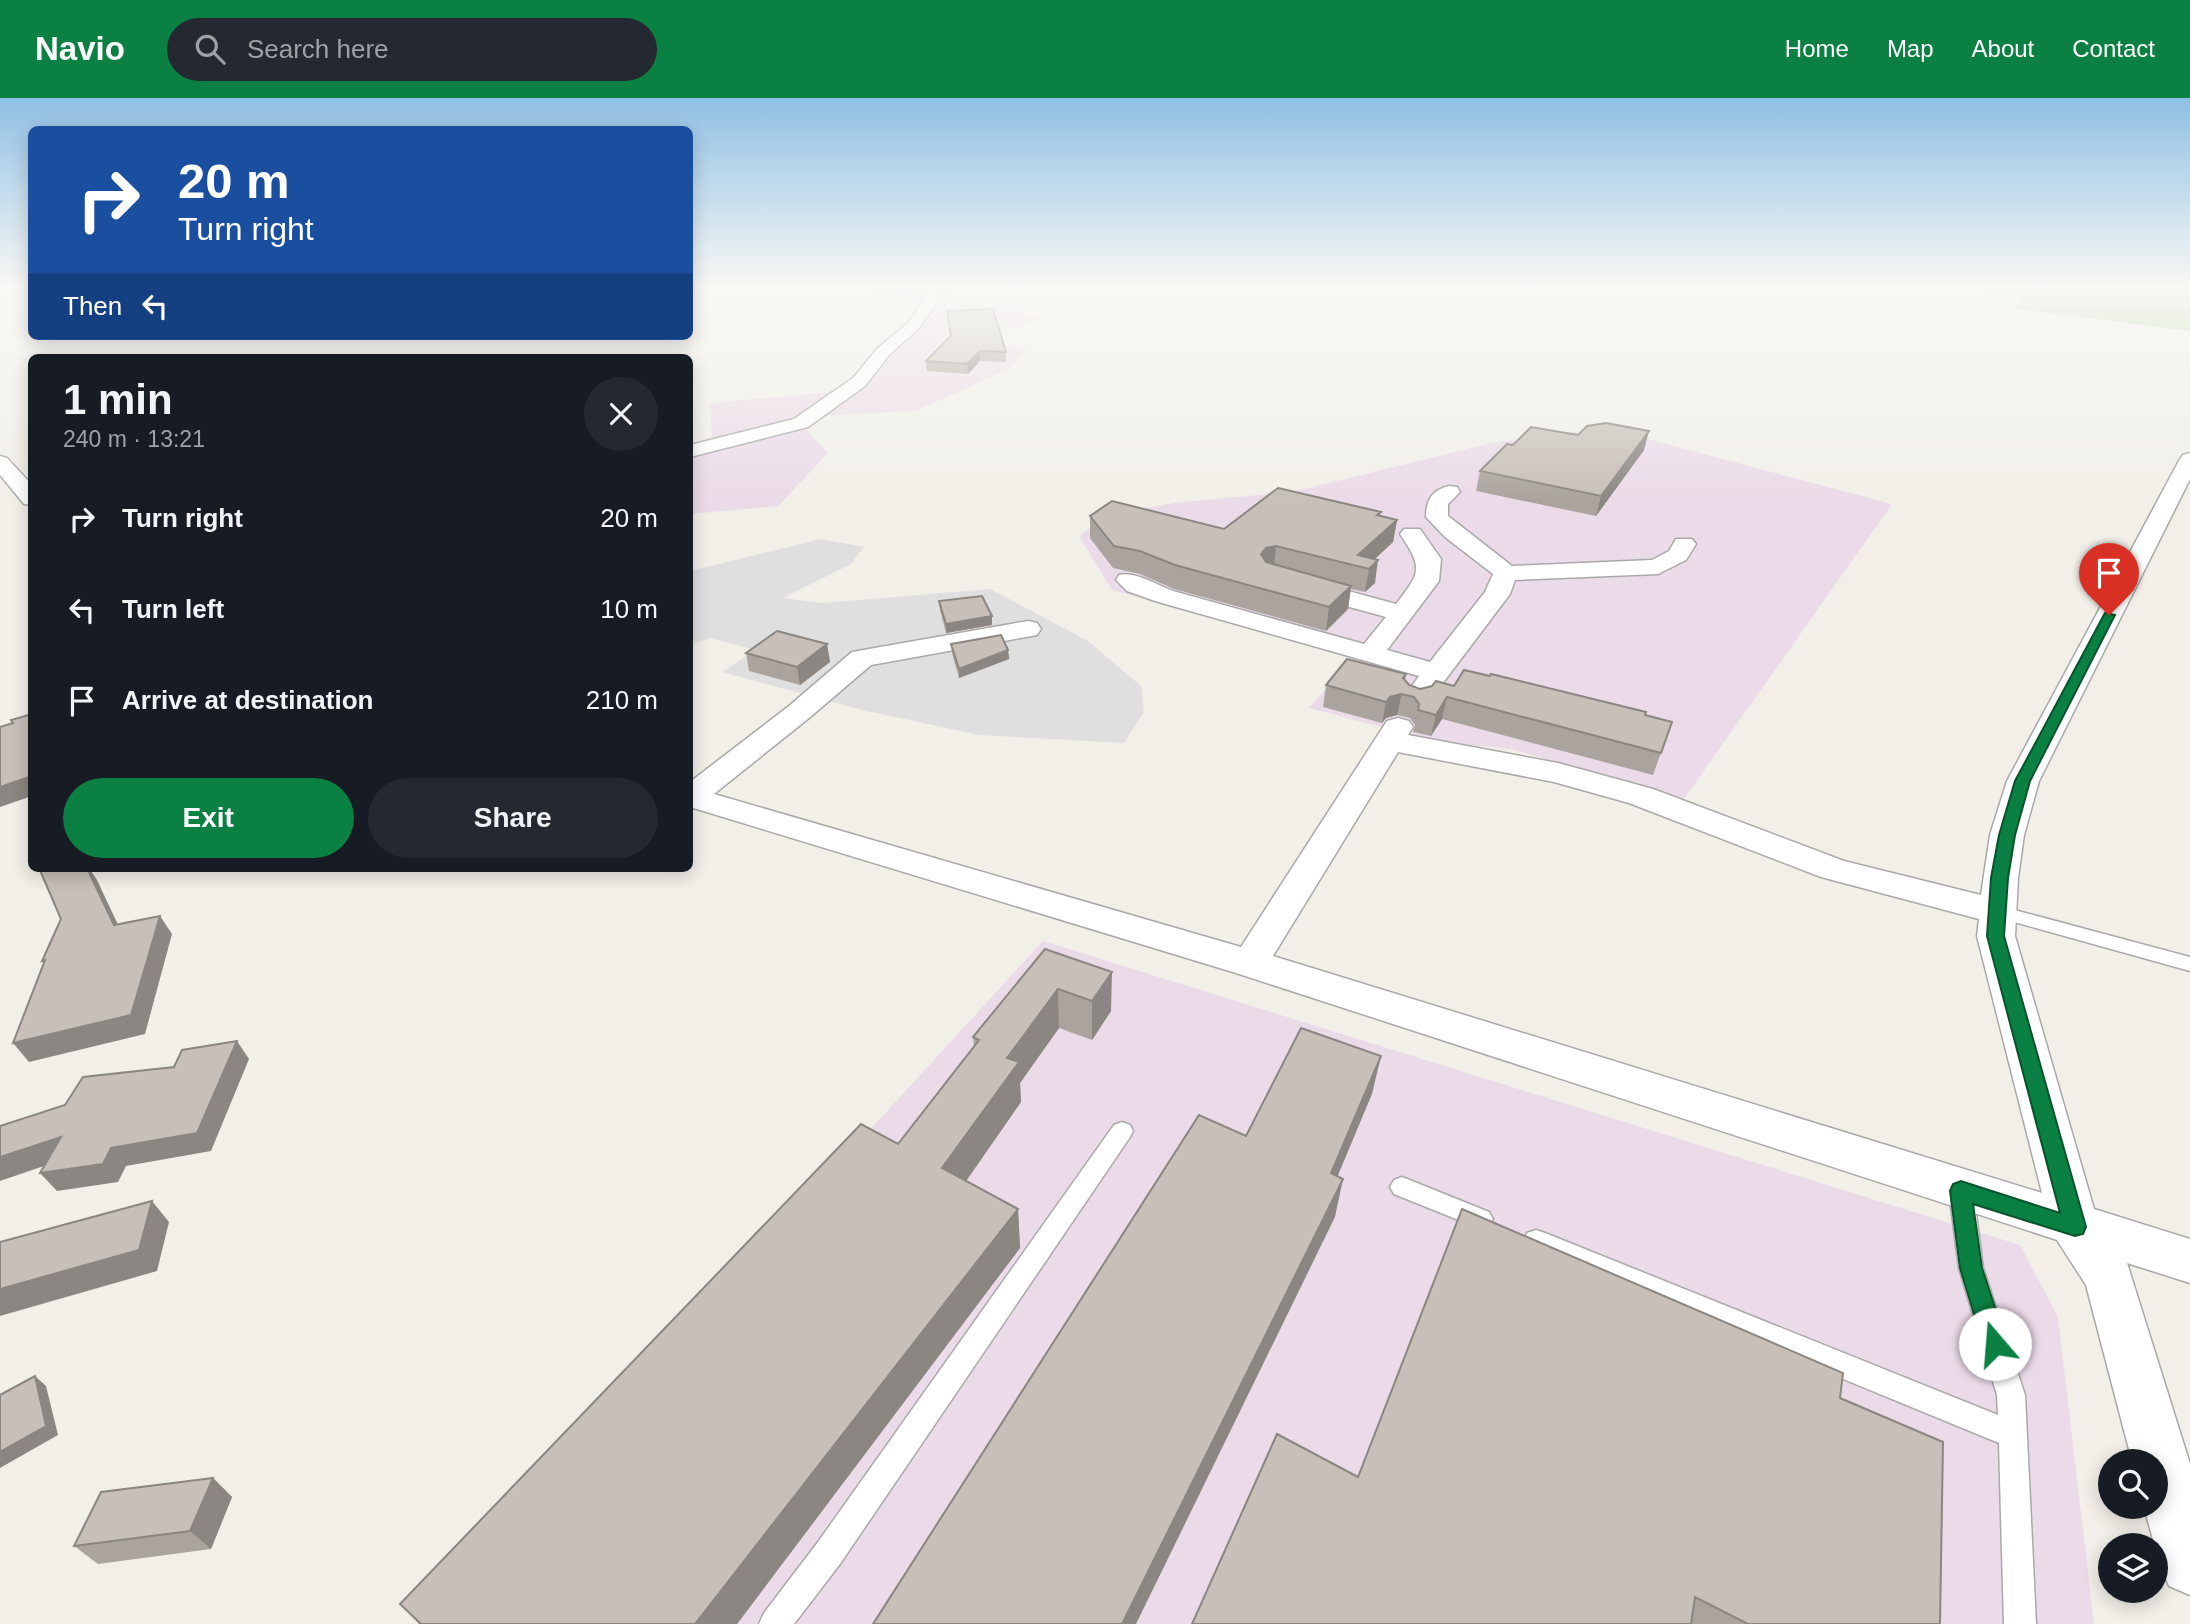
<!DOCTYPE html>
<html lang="en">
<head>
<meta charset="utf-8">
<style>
	:root { --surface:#171b24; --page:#242831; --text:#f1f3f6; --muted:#9ea1a6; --accent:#0b8043 }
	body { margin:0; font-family:Arial,sans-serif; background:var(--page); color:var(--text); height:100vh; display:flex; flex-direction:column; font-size:26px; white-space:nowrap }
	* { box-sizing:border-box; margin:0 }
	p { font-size:23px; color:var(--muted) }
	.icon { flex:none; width:38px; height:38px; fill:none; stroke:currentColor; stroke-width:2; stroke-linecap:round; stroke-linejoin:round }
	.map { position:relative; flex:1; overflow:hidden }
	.drawer { position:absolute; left:28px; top:256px; width:665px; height:518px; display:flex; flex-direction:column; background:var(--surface); border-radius:10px; box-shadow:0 4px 18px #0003 }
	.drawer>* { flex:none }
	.top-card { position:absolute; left:28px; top:28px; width:665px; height:214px; border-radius:10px; box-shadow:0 4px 18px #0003; background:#1a4fa0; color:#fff; overflow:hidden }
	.buttons { position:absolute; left:2098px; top:1351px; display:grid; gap:14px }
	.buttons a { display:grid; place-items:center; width:70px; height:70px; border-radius:50%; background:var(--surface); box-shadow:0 4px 18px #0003; font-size:35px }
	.pin { position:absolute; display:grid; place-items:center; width:60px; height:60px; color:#fff; margin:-72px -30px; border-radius:50% 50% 50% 0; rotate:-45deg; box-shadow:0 0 7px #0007 }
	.pin .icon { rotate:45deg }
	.me { position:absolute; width:77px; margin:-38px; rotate:342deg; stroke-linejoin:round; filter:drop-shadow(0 0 5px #0008) }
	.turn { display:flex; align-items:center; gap:24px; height:147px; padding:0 35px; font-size:32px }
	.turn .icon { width:91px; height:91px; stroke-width:2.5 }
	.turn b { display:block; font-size:49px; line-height:60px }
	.then { display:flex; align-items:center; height:66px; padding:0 35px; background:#0003; gap:14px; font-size:26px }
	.round { display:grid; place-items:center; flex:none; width:74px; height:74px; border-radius:37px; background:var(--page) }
	.overview { display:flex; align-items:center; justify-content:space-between; height:119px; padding:0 35px }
	h1 { font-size:42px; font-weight:700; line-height:52px }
	.primary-button { display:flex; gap:14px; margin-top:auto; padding:14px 35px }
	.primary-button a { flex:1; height:80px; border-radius:42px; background:var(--accent); color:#fff; font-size:28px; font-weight:700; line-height:80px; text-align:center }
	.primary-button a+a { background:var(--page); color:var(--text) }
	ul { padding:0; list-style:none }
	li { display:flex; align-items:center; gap:21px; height:91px; padding:0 35px }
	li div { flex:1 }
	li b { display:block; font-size:26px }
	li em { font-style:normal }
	header { display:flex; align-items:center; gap:42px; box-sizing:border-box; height:98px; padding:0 35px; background:var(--accent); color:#fff }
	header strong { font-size:33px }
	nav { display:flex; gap:38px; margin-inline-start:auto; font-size:24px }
	.search { width:490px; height:63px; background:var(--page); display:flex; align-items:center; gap:18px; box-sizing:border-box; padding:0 24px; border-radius:38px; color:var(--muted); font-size:26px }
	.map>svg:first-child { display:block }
	.residential { fill:#e0dfdf }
	.industrial { fill:#ebdbe8 }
	.forest { fill:#add19e }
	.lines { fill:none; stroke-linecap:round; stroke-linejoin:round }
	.lane-casing { stroke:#a9a9a9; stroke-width:3 }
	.street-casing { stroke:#a9a9a9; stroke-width:3 }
	.lane { fill:#fff; fill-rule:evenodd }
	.street { fill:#fff; fill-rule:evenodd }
	.wall { fill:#aba49e }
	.shaded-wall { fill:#8b8681 }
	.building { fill:#c7bfb8; stroke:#8b8681; stroke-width:2 }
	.route { fill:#0b8043; stroke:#07532c; stroke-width:2 }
</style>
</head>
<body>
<header>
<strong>Navio</strong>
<div class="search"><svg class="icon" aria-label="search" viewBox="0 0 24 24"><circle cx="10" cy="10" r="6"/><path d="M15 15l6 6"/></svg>Search here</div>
<nav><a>Home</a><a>Map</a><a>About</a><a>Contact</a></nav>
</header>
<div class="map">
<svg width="2190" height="1526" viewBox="0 0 2190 1526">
	<rect width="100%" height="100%" fill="#f2efe9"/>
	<path class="residential" d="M821,441L864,449L851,466L783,500L822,505L990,491L1088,543L1141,588L1144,614L1124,645L979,637L862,612L722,574L756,552L710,540L690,547V473Z"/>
	<path class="industrial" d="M867,189H949L947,209L1017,208L1025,216L1042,218L1043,222L1010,230L983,243L1027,250L1011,270L915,313L823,318L805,330L828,355L778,408L690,416V347L712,342L710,305L831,294L843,290L874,252L904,228L917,210L908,199L860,192Z
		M1578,333L1633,337L1892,406L1684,701L1511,651L1439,644L1309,610L1353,559L1112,492L1079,438L1108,418L1173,405L1292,394L1491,345Z
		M1043,843L2020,1147L2058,1219L2094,1526H417Z"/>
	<path class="forest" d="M1967,189H2190V233L2016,211L2019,200Z"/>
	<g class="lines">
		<defs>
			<path id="lane" d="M1996,807L2190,859V873L1989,817L1987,813L1989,809Z
				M1122,1024L1130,1027L1133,1033L1130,1039L840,1466L794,1526H759L764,1515L818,1444L1114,1027Z
				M1402,1079L1489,1114L1493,1121L1489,1128L1481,1131L1394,1096L1390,1089L1394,1082Z
				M1961,1083L1969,1086L1973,1093L1983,1170L2025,1297L2036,1526H2004L1999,1345L1527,1151L1524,1143L1527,1135L1536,1132L1545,1135L1998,1317L1997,1297L1959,1170L1949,1093L1953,1086Z"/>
			<path id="street" d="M928,189H942L934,209L918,231L889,257L865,288L808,329L690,359V347L794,321L853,280L877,251L908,225L920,208Z
				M2190,355V381L2039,683L2024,737L2018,780L2015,838L2094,1111L2190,1141V1185L2127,1165L2190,1366V1497L2169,1488L2160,1467L2144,1409H2156V1363H2132L2086,1187L2057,1142L1236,875L690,709V684L789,608L852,554L1028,523L1037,525L1041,531L1037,537L871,567L809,620L714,696L1241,849L1383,629L1387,623L1398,620L1409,623L1413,629L1408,637L1558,665L1653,691L1844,763L1981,797L1990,737L2007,683L2180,361L2183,357ZM1398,654L1554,684L1629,705L1821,779L1979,821L1977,838L2042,1095L1273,858Z
				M0,358L7,360L32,387V407L24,406L0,377Z
				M1449,388L1457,389L1460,394L1448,406V418L1512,468L1652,462L1669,453L1676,441H1692L1696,446L1686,462L1658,476L1515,482L1510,496L1433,598L1423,601L1413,598L1409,592L1419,578L1155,503L1127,493L1116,482L1119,477C1135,473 1157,487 1173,493L1364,546L1386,519L1295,494L1291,489L1295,484L1304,481L1396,506C1421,474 1423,470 1400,436L1404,431H1420L1441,461L1439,483L1387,552L1430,564L1485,494L1493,476L1445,439L1426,419C1426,402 1432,392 1449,388Z"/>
		</defs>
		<use href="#lane" class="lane-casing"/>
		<use href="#street" class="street-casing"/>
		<use href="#lane" class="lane"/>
		<use href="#street" class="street"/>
	</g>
	<path class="wall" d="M947,213L1006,254V264L980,263L968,276L927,273L926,263L950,238Z
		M1513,347L1644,352L1596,418L1476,393L1480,373Z
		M1381,414L1380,418L1397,422L1393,444L1375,461V485L1365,494L1351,491L1348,511L1326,533L1174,491L1140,476L1113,470L1090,440V418L1224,431Z
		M939,503L992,527L946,535L940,512Z
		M827,546L830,564L800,587L749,573L746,555Z
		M951,546L1008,552L1009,561L959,580L952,555Z
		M1406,576L1405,582L1409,587L1420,591L1454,588L1645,617L1672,624L1653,677L1442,621L1431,638L1413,634L1415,627L1410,620L1397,617L1386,620L1382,625L1323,609L1326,587Z
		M1045,851L1111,913L1092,942L1059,930L1020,985L1021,1004L966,1083L1018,1111L1020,1150L737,1526H419L400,1506L898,1046L974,948L973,939Z
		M1840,1300L1940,1526H1192L1358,1379Z
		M213,1380L232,1399L211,1451L98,1466L74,1448Z"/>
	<path class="shaded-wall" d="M980,253V263L968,276L967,266Z
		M1649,333L1644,352L1596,418L1601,398Z
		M1397,422L1393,444L1365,470L1358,457Z
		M1276,448L1274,470L1263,472L1261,456L1266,450Z
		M1378,462L1375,485L1365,494L1369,471Z
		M1351,488L1348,511L1326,533L1329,509Z
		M992,518V527L946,535V526Z
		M827,546L830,564L800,587L797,569Z
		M1008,552L1009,561L959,580V571Z
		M1406,576L1397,617L1386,620L1382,625L1386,604Z
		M1447,599L1442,621L1431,638L1436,617Z
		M32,678V698L0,709V689Z
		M87,770H89L97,782L127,846L114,827Z
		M160,818L172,836L145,936L29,964L13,945Z
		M1112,874L1111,913L1092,942V903Z
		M1058,891L1059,930L1020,985L1021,1004L948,1109L942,1070L1007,960Z
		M237,943L249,961L211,1053L126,1068L118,1084L57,1093L40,1075L111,1050Z
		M1381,958L1372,996L1323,1113L1331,1075Z
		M61,1039L76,1057L0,1083V1059Z
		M1343,1081L1335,1119L1136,1526H1122Z
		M152,1103L169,1124L157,1173L0,1218V1191Z
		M1018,1111L1020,1150L737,1526H695Z
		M35,1278L46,1288L58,1337L0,1370V1354Z
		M213,1380L232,1399L211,1451L190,1433Z"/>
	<path class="building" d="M993,211L1006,254L980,253L967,266L926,263L951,238L947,213Z
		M1606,325L1649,333L1601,398L1480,373L1507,346L1513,347L1531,329L1578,337L1587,328Z
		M1278,390L1381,414L1377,417L1397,422L1358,457L1378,462L1369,471L1276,448L1266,450L1261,456L1266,464L1351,488L1329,509L1175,467L1140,453L1114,448L1090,418L1112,403L1224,431Z
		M982,498L992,518L946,526L939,503Z
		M777,533L827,546L797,569L746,555Z
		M1001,537L1008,552L959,571L951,546Z
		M1347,561L1406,576L1403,580L1409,587L1420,591L1432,588L1436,583L1454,588L1464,572L1490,578L1491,576L1646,614L1645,617L1672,624L1661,655L1447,599L1436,617L1418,612L1419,606L1414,599L1401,596L1390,599L1386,604L1326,587Z
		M32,616V678L0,689V629L13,625L11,622Z
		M39,770H87L114,827L160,818L131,917L13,945L45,862L42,863L61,821Z
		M1045,851L1112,874L1092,903L1058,891L1007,960L1019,964L942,1070L1018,1111L695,1526H421L400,1506L861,1026L898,1046L979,942L973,939Z
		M1301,930L1381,958L1331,1075L1343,1081L1122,1526H873L1199,1017L1246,1038Z
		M237,943L197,1035L111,1050L103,1066L40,1075L61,1039L0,1059V1028L65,1007L83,979L174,969L182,952Z
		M152,1103L139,1152L0,1191V1144Z
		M1462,1111L1843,1275L1840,1300L1943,1344L1940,1526H1748L1695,1499L1691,1526H1192L1277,1336L1358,1379Z
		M35,1278L46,1328L0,1354V1297Z
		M213,1380L190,1433L74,1448L101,1394Z"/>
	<linearGradient id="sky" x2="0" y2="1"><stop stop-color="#8fc0e4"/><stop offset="0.47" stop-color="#f9f8f5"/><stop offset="1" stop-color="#f9f8f5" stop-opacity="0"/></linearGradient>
	<rect width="2190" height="403" fill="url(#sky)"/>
	<path class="route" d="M2105,515L2115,517L2030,683L2015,737L2008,780L2004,838L2086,1129L2083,1136L2075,1138L1973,1106L1982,1170L2007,1246L2003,1254L1995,1257L1986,1254L1983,1246L1960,1170L1950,1093L1953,1086L1961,1083L2060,1115L1987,838L1991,780L1999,737L2015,683Z"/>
</svg>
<div class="buttons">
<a><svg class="icon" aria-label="search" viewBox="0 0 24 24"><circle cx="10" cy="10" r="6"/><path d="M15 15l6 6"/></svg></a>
<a><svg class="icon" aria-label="layers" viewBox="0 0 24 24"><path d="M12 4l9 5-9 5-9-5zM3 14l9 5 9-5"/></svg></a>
</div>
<div class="pin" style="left:2109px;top:517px;background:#d93025"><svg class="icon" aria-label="arrive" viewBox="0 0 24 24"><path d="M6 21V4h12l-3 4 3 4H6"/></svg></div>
<svg class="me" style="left:1995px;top:1246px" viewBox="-20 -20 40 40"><circle r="19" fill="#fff"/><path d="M0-13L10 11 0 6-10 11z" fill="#0b8043"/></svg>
<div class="top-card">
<div class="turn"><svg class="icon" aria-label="right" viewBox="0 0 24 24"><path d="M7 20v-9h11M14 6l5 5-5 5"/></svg><div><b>20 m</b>Turn right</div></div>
<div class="then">Then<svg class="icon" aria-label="left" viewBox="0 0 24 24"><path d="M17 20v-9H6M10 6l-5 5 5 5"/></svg></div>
</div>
<section class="drawer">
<div class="overview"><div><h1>1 min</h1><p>240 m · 13:21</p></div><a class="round"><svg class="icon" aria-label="close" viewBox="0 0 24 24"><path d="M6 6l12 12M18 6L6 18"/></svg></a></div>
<ul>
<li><svg class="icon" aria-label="right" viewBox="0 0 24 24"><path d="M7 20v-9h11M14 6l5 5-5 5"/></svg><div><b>Turn right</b></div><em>20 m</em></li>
<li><svg class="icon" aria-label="left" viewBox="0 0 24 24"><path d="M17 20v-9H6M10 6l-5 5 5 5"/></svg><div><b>Turn left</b></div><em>10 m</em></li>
<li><svg class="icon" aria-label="arrive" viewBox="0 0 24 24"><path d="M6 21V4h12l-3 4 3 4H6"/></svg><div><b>Arrive at destination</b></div><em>210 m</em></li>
</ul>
<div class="primary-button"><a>Exit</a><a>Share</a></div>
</section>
</div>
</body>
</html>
